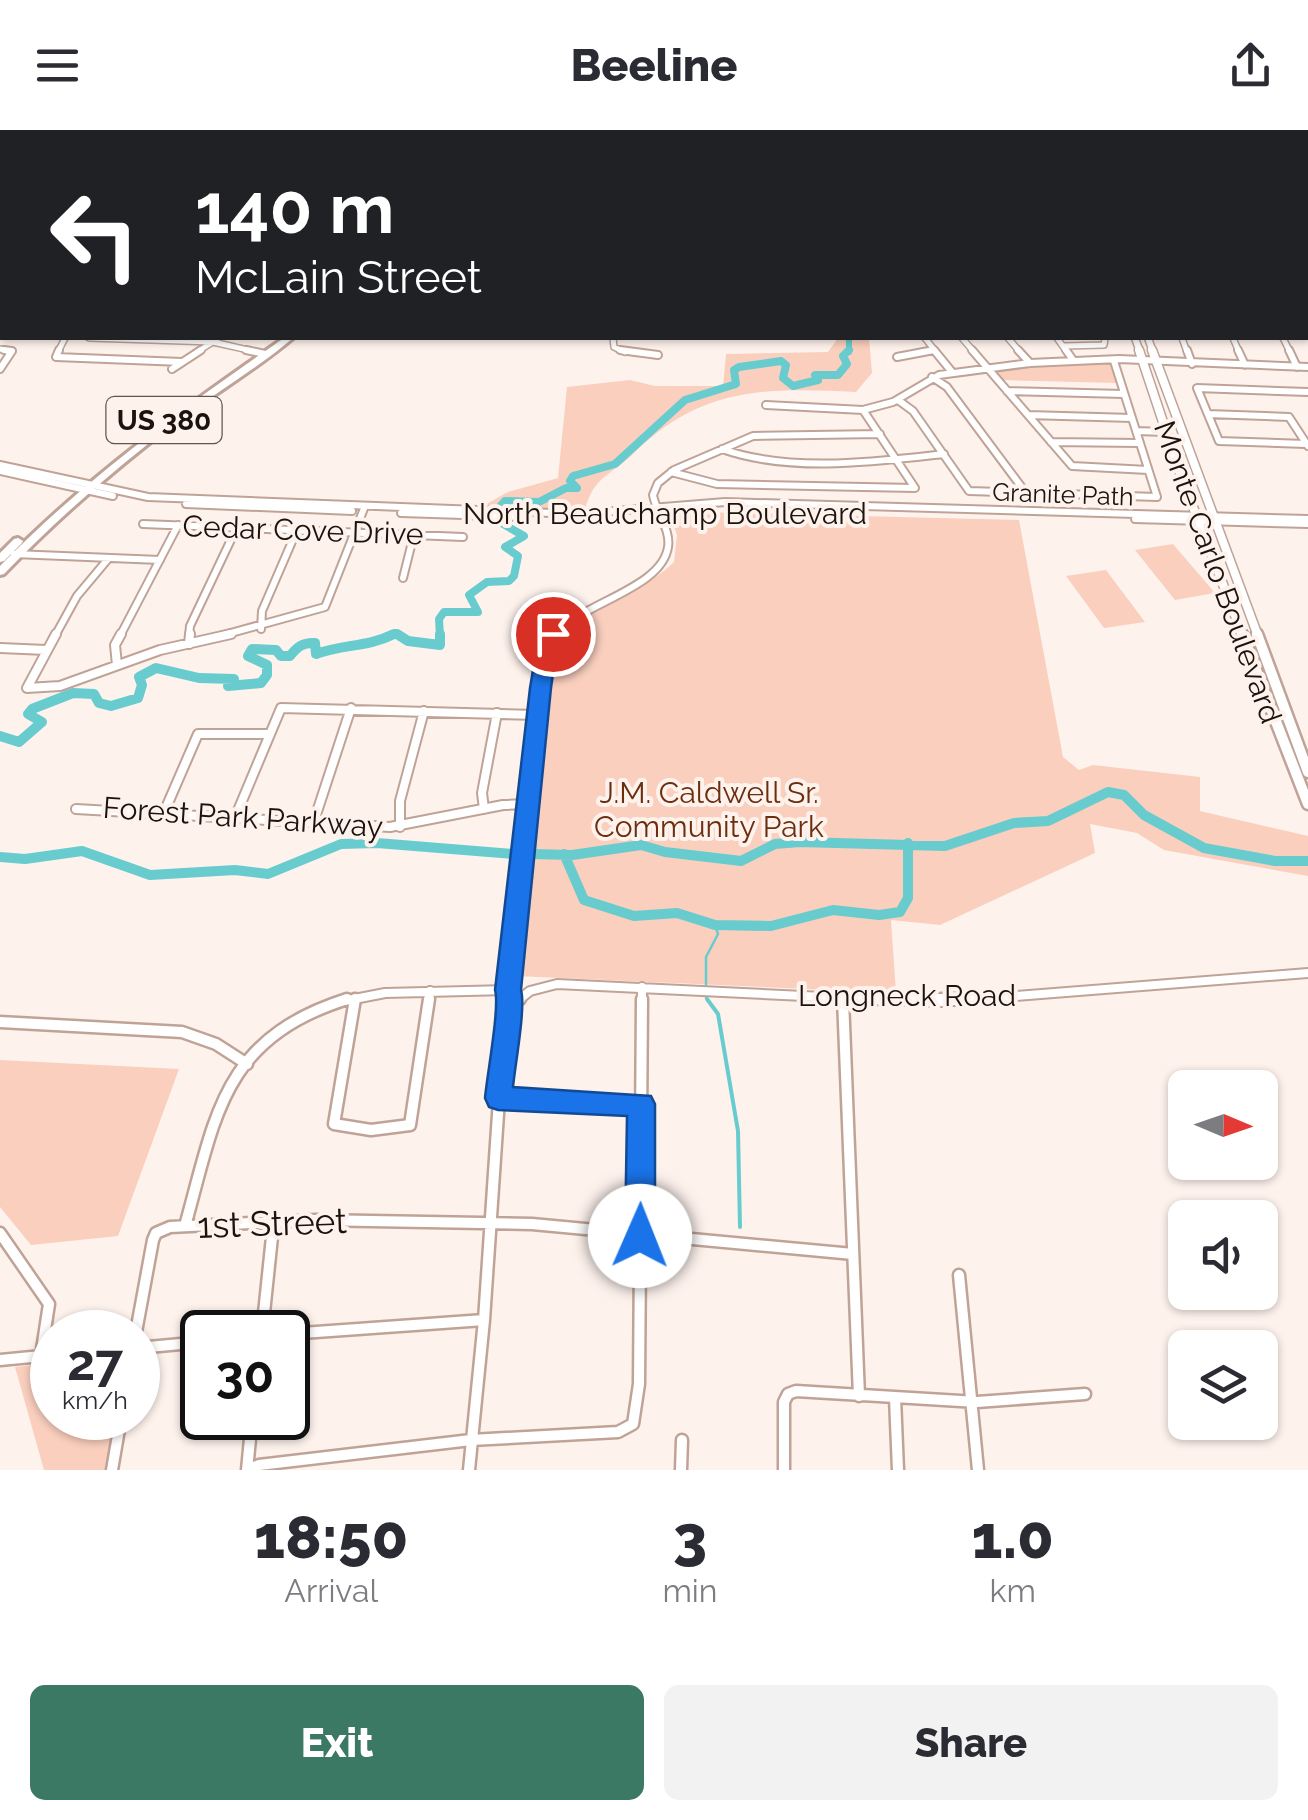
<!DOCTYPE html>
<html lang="en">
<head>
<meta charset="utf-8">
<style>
	:root { --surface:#fff; --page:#f2f2f3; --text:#2b2b33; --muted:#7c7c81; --accent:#3c7964 }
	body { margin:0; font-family:Raleway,sans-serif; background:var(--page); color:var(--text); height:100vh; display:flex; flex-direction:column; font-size:38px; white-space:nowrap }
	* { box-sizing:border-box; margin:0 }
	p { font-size:32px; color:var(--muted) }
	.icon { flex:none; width:55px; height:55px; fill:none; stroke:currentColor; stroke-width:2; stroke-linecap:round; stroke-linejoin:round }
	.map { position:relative; height:1340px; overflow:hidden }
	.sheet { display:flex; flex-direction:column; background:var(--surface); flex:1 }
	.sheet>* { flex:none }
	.top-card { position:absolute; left:0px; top:0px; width:1310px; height:210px; box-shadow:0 2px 8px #0004; background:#202124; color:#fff; overflow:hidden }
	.needle { width:65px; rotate:92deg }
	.fabs { position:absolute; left:1168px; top:940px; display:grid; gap:20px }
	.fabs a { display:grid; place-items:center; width:110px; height:110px; border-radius:15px; background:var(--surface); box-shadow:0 2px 8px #0004; font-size:50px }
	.speed { position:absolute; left:30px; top:1180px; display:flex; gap:20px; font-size:50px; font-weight:700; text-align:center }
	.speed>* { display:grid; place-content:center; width:130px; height:130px; border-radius:50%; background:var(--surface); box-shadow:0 2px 8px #0004; line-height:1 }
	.speed small { font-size:25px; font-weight:400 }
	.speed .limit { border:5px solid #111; border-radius:15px; background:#fff; color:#111 }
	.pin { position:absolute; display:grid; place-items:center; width:85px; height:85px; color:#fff; margin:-42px; border:5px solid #fff; border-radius:50%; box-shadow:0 2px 10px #0007 }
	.me { position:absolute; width:110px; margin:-55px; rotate:1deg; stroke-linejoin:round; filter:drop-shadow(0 0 8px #0008) }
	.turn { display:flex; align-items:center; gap:35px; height:210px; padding:0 30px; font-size:45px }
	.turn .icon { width:130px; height:130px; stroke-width:2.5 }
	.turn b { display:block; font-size:70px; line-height:85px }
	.eta { display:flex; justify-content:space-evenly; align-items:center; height:170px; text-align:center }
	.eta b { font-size:60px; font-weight:800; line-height:70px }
	.button { display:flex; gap:20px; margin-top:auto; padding:20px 30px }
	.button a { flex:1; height:115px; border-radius:15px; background:var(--accent); color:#fff; font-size:40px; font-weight:800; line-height:115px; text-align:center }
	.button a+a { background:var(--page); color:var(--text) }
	header { display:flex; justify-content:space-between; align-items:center; height:130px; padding:0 30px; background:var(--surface); font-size:45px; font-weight:800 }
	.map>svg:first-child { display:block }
	.green { fill:#facfbe }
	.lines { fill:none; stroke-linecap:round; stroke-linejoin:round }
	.stream-far1 { stroke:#68ccce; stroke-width:2.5 }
	.stream { stroke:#68ccce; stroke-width:4 }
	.river-far2 { stroke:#68ccce; stroke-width:6 }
	.river-far1 { stroke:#68ccce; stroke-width:8 }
	.river { stroke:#68ccce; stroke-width:10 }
	.minor-far3-casing { stroke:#c0a397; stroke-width:8 }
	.minor-far2-casing { stroke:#c0a397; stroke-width:10 }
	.minor-far1-casing { stroke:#c0a397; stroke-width:12 }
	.minor-casing { stroke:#c0a397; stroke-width:15 }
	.major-far2-casing { stroke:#c0a397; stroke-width:9 }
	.major-far1-casing { stroke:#c0a397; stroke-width:11 }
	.major-casing { stroke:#c0a397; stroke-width:15 }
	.highway-casing { stroke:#c0a397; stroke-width:6 }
	.minor-far3 { stroke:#fff; stroke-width:5 }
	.minor-far2 { stroke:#fff; stroke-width:6 }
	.minor-far1 { stroke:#fff; stroke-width:8 }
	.minor { stroke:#fff; stroke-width:10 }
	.major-far2 { stroke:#fff; stroke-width:6 }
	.major-far1 { stroke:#fff; stroke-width:8 }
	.major { stroke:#fff; stroke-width:10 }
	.highway { fill:#fff; fill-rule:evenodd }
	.route { fill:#1a73e8; stroke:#114b97; stroke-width:2.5 }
	.labels { text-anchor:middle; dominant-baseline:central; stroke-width:8; stroke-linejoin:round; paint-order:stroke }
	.far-street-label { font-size:25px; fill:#1c120e; stroke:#fef2ed }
	.shield { fill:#fef2ed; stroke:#605551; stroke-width:2.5 }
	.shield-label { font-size:28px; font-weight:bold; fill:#1c120e }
	.street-label { font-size:30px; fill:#1c120e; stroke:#fef2ed }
	.park-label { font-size:30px; fill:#6d2e0f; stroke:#fef2ed }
	.near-street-label { font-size:35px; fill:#1c120e; stroke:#fef2ed }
</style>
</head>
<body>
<header><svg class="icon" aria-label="menu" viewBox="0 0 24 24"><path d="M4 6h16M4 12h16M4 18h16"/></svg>Beeline<svg class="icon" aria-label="share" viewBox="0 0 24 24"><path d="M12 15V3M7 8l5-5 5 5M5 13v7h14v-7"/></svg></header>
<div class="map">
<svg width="1308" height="1340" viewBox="0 0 1308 1340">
	<rect width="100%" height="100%" fill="#fef2ed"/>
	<path class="green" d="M838,208H869L872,243L856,262C765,258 703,256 634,323C611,346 594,345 585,380L483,376L508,362L558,348L567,257L630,250L655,256H723L726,224L828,222Z
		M1102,232L1113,233L1118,253L1000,250L991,239Z
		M701,382L1019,390L1063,627L1079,640L1093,635L1200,647V681L1308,706V746L1164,720L1137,703L1090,694L1095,723L940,795L891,790L896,863L515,846L557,519C579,473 637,469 674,432L677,405L670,385Z
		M1173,414L1215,463L1175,470L1135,420Z
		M1106,440L1145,492L1104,498L1066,446Z
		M0,930L179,939L118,1106L31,1115L0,1077Z
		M52,1233V1288H116L108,1340H44L15,1237Z"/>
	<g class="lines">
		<path class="stream-far1" d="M706,856V827L718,804L715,795
			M706,868L709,872"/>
		<path class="stream" d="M707,869L718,884L738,1001L740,1097"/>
		<path class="river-far2" d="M849,222V208"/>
		<path class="river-far1" d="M389,506L396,503L401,506
			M440,506L439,489L444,482H478L469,465L487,452L509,451L514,446L518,426L505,417L524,406L491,387L505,371L539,372L566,358H577L570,351L573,346L615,334L685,270L736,254L734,240L739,237L781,231L786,235L783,248L793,256L818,250L815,245H838L847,234L843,226L849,220"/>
		<path class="river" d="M397,504L408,511L440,515V504
			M0,606L19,612L42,592L28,584L32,579L73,563L94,564L99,573L111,576L138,568L142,555L139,547L156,538L199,548L234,549L228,556L261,553L267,545V535L248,526L252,519L276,520L281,526H290C297,517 303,512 315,513L316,524C344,514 368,517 394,504
			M532,724L572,725L641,715L665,722L741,731L775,714L800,712L945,716L1014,693L1048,691L1108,662L1124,665L1144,685L1204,718L1275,731H1308
			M564,724L584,770L634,786L677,783L715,795L771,796L833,780L879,785L900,782L908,768V713
			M0,727L25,729L82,721L150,745L235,740L268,744L341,714L377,713L513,724"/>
		<defs>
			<path id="minor-far3" d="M132,0L255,2
				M637,0L655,2
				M746,0L750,2
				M865,0L905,2
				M282,2H292
				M720,2L731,0
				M790,2L801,0
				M0,54L2,50
				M89,208L213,212L257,222
				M613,208L614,217L625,222
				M925,208L936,222
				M962,208L974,222
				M1008,208L1020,222
				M1057,208L1067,222
				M1182,208L1187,222
				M1233,208L1239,222
				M1283,208L1290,222
				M1064,216L1104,215L1105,208
				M0,219L11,222
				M58,222L65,208
				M197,222L219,208
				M922,222L934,220"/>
			<path id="minor-far2" d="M59,220L56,227L182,232
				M246,220L265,224
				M620,220L658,225
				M934,220L952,242
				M972,220L1072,336L1148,340
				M1018,220L1030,233
				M1066,220L1073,230
				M1187,220L1192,234
				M1238,220L1245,235
				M1289,220L1297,237
				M897,227L934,220
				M0,239L12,221L4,220
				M172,239L201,220
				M932,247L947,257L1026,363
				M1007,261L1124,264
				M898,270L913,281L969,361L1157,367L1114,231
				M766,275L863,280L893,272L939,245L1030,233L1119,229L1308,237
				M1208,284L1289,287L1308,316
				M1028,285L1132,288
				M1136,301L1166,302
				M1051,312L1139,313
				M1306,314L1219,311L1197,258L1308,262
				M722,319C790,343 873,332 944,324
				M0,335L148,367L577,384L725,372L1308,389
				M0,341L113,366
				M671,342L717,354L915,358L863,280
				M186,374L352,381
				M401,383L527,387
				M1135,389L1308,394
				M143,394L463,407
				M14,424L160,430
				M403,448L414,404
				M261,499L262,481L297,400
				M55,506L77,466L108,429
				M120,506L178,395
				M189,506L190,496L237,397
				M220,506L325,477L365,376
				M554,506C580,473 662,459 668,417C671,400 656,382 653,365L658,353L674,340L753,306L880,304"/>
			<path id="minor-far1" d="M56,504L27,558L60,556L160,520L231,504
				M189,514L190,504
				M0,518L46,520
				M117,535L115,515L121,504
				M76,679L390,697L503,675L528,674
				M484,679L482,663L497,583
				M162,687L198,604H268
				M234,690L281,578L537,585
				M313,694L351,578
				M400,697V671L424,581
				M843,867V872
				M339,872L385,863L508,860
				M429,872L430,861
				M511,872L508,860L548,514L556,504
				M516,872L530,861L557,854L927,872
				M642,872V857
				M941,872L1308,843"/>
			<path id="minor" d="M355,869L334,994L371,1000L410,995L429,869
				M843,869L859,1266
				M875,869H973
				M512,875L520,869
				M0,892L182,902L216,914L247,934
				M499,969L641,974
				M185,1096C216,985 222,909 347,869
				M0,1103L49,1174L41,1226
				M959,1145L978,1340
				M136,1202L153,1110L156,1103L170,1097L315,1090L532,1094L853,1124
				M262,1202L274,1088
				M288,1204L484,1190
				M138,1218L202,1212
				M0,1230L52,1225
				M895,1268L898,1340
				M112,1340L121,1288
				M247,1340L252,1288
				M248,1340L259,1335L471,1310L618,1302L633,1294L639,1254L642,869
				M469,1340L484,1190L504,896L510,869
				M681,1340L682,1310
				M784,1340V1272L788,1264L796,1261L977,1272L1085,1264"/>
			<path id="major-far2" d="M1135,208L1140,222
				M1148,208L1153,222"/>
			<path id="major-far1" d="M1139,220L1181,346L1243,506
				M1152,220L1258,506"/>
			<path id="major" d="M1242,504L1308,674
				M1257,504L1308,642"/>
			<path id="highway" d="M578,0L576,2H569L570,0Z
				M284,208H293C258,238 217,262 179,290C117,337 58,388 4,444L0,445V436C86,348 184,277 284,208Z
				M18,408L23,411L22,413L4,431L0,432V423L14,409Z"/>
		</defs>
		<use href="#minor-far3" class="minor-far3-casing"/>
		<use href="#minor-far2" class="minor-far2-casing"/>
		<use href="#minor-far1" class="minor-far1-casing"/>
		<use href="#minor" class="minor-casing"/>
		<use href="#major-far2" class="major-far2-casing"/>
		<use href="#major-far1" class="major-far1-casing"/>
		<use href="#major" class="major-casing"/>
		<use href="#highway" class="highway-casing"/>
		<use href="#minor-far3" class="minor-far3"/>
		<use href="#minor-far2" class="minor-far2"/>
		<use href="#minor-far1" class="minor-far1"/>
		<use href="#minor" class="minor"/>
		<use href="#major-far2" class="major-far2"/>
		<use href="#major-far1" class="major-far1"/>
		<use href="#major" class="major"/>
		<use href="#highway" class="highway"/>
	</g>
	<path class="route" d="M553,498L563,504L556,522L551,558L521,860C526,877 515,935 513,957L651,966L655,974V1106L650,1115L640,1119L629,1115L625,1106L627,986L498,980L489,977L485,968C487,945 500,877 495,860L530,558L536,522L546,500Z"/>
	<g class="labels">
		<g class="far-street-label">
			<text transform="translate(1063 364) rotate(2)">Granite Path</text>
		</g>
		<rect class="shield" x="106.5" y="267" width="115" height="46" rx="8"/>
		<g class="shield-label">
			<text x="164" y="290">US 380</text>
		</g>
		<g class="street-label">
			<text x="665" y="383">North Beauchamp Boulevard</text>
			<text transform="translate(303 400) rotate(2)">Cedar Cove Drive</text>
			<text transform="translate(1218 442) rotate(70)">Monte Carlo Boulevard</text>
			<text transform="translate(243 687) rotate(4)">Forest Park Parkway</text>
			<text x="907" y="865">Longneck Road</text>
		</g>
		<g class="park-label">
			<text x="709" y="662">J.M. Caldwell Sr.<tspan x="709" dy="34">Community Park</tspan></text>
		</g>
		<g class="near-street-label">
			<text transform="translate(272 1093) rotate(-2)">1st Street</text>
		</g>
	</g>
</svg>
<div class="fabs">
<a><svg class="needle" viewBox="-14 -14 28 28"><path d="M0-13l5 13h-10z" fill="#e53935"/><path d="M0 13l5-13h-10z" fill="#7c7c81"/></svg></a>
<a><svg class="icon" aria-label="sound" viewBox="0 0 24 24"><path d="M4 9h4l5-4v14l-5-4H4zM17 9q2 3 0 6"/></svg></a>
<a><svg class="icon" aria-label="layers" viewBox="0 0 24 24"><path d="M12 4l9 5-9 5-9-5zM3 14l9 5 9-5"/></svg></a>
</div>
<div class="speed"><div>27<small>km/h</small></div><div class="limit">30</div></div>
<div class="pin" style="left:553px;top:504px;background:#d93025"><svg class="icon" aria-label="arrive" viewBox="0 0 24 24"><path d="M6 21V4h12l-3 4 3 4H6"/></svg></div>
<svg class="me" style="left:640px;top:1106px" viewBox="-20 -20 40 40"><circle r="19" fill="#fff"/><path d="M0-13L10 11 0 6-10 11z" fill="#1a73e8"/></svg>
<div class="top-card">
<div class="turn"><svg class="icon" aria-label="left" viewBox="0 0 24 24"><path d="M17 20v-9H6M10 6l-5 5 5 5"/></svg><div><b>140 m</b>McLain Street</div></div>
</div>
</div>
<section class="sheet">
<div class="eta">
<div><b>18:50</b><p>Arrival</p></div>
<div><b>3</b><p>min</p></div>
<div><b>1.0</b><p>km</p></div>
</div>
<div class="button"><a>Exit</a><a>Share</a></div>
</section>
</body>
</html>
